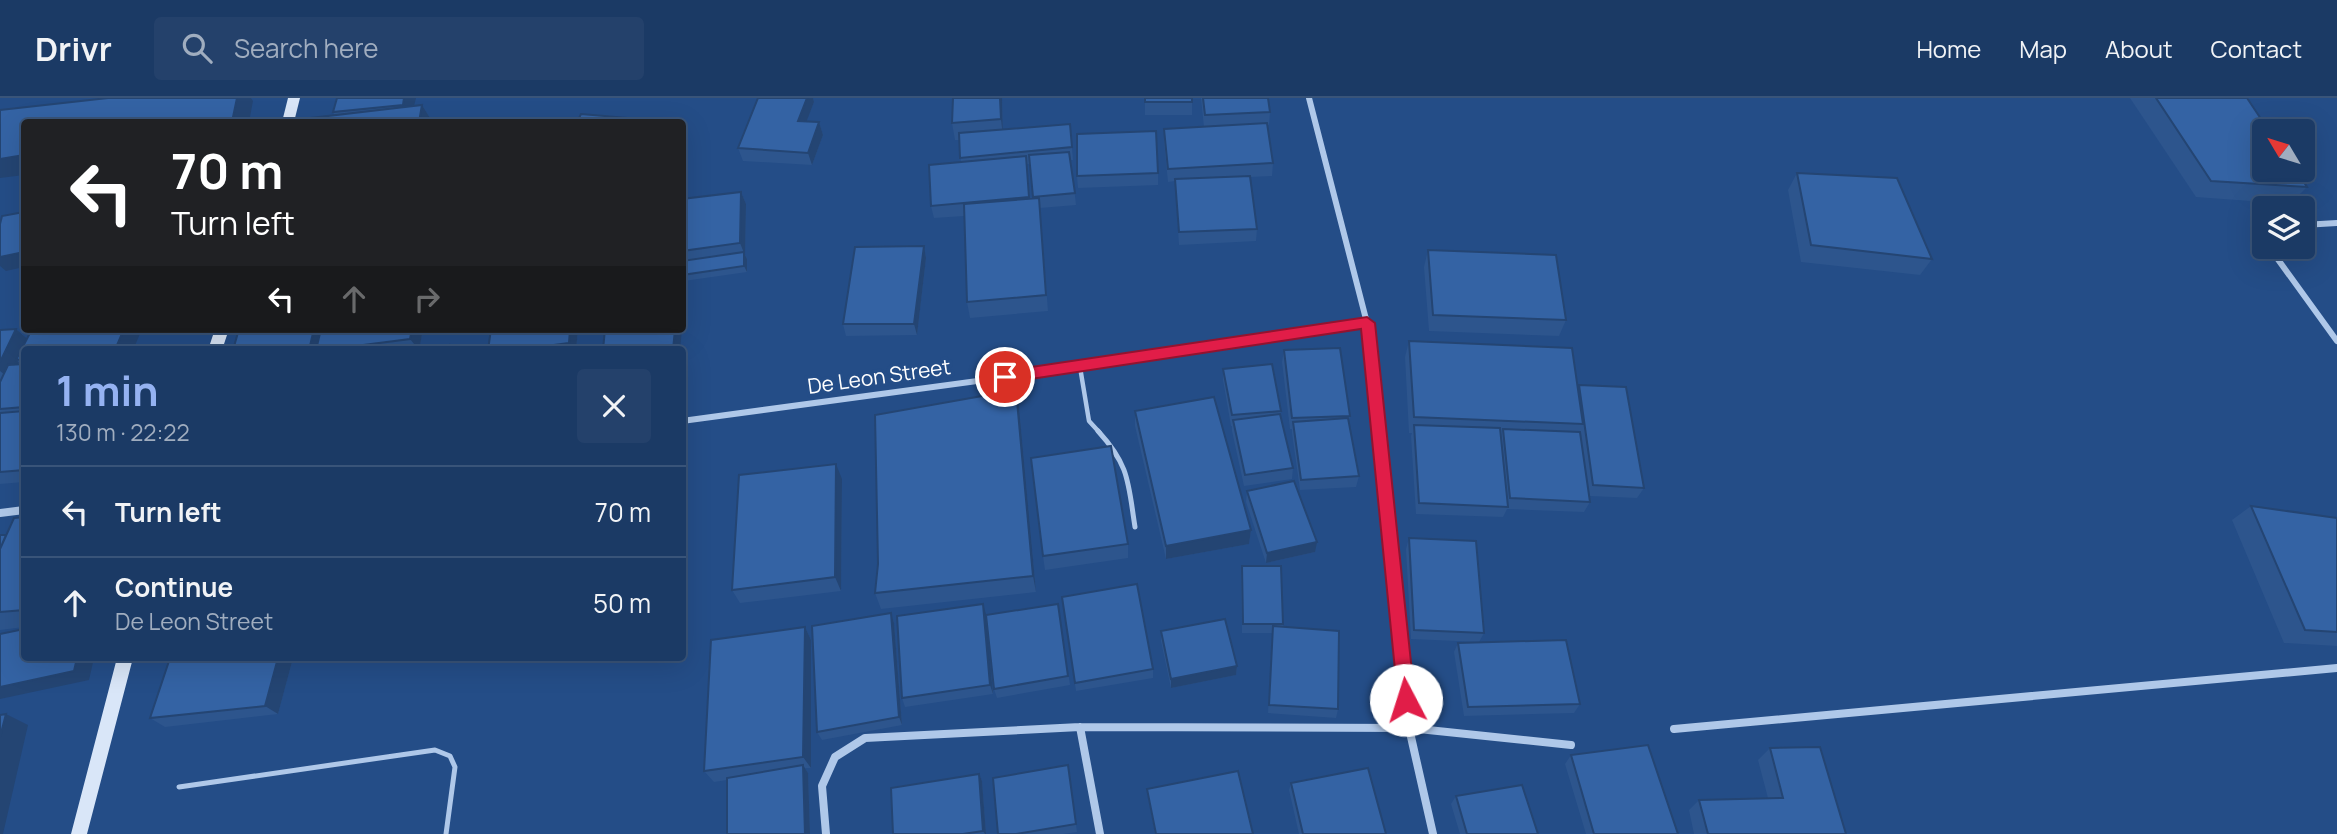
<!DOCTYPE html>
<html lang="en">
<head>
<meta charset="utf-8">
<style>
	:root { --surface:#1b3a65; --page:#24416b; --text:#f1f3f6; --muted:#a0adbf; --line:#395479; --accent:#95b2f1 }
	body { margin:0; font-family:Manrope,sans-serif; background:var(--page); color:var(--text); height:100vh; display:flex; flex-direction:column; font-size:26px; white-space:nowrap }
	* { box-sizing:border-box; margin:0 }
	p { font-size:23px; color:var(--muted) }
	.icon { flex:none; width:38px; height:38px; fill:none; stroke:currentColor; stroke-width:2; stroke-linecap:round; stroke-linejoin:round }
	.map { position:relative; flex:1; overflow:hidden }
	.panel { position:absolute; left:21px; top:248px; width:665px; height:315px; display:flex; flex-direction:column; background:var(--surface); border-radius:7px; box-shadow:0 7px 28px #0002,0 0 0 2px var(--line) }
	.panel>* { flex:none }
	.banner { position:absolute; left:21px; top:21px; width:665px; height:214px; border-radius:7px; box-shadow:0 7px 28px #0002,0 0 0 2px var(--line); background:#202124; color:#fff; overflow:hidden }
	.needle { width:46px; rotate:308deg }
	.controls { position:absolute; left:2252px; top:21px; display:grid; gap:14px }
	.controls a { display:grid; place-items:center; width:63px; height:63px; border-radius:7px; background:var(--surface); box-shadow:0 7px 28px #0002,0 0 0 2px var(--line); font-size:35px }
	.pin { position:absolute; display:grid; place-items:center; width:60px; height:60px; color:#fff; margin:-30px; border:4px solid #fff; border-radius:50%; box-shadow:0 2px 7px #0007 }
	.me { position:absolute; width:77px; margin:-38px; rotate:355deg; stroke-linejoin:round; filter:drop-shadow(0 0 5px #0008) }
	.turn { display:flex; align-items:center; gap:24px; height:147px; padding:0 35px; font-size:32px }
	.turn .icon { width:91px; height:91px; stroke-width:2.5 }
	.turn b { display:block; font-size:49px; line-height:60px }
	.lanes { display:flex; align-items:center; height:66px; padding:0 35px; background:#0003; justify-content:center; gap:35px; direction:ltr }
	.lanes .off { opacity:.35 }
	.round { display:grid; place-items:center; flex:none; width:74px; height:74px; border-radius:7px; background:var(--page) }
	.head { display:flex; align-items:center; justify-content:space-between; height:119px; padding:0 35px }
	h1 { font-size:42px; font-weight:700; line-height:52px; color:var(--accent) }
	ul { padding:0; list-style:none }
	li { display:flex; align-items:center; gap:21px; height:91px; padding:0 35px; border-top:2px solid var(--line) }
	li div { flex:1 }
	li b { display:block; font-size:26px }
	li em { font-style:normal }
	header { display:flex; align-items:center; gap:42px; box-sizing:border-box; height:98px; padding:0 35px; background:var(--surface); border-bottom:2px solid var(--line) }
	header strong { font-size:33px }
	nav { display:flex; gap:38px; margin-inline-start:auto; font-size:24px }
	.search { width:490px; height:63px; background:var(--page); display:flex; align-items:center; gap:18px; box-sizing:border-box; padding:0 24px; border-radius:7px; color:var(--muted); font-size:26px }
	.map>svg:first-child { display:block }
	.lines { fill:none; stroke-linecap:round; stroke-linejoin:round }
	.service-far1 { stroke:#afc8e9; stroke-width:4.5 }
	.service { stroke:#afc8e9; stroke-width:5 }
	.minor-far1 { stroke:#afc8e9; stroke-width:6 }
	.minor { stroke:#afc8e9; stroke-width:8 }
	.secondary { fill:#d9e6f8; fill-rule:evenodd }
	.wall { fill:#2d558d; fill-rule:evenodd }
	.shaded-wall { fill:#244573 }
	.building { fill:#3463a4; stroke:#244573; stroke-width:2 }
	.route { fill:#e11d48; stroke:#92132f; stroke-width:2 }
	.labels { text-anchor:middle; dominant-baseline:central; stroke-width:7; stroke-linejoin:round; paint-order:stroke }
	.street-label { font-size:21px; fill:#fff; stroke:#244d87 }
</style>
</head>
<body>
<header>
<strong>Drivr</strong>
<div class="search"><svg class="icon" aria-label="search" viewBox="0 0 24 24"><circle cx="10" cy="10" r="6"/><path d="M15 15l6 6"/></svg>Search here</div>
<nav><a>Home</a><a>Map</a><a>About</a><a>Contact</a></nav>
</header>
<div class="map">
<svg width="2337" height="736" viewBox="0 0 2337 736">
	<rect width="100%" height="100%" fill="#244d87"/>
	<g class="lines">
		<path class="service-far1" d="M1080,269L1089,323L1100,335"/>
		<path class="service" d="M1098,333C1130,368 1128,385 1135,429
			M179,689L435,652L450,658L455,669L446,736"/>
		<path class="minor-far1" d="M1309,0L1367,225L1378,335
			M2303,127L2337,125
			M2264,132V142
			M2269,149L2337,243
			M682,323L1080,269L1367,225"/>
		<path class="minor" d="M1378,333L1409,630L1433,736
			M0,415L24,412
			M1080,629L1100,736
			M1674,631L2337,570
			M826,736L822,688L835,659L865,640L1080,629L1409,630L1571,647"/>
		<path class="secondary" d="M288,0H300L294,24H282Z
			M215,231H229L222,252H208Z
			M117,560H133L87,736H71Z"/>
	</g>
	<path class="wall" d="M337,0L413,8L422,7L430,20L335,18L333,14Z
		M758,0H813L814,4L806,23L819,24L823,37L812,67L743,63L738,50Z
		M1002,0L1003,31L1070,26L1073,62H1071L1076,107L1040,110L1048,213L970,220L967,204L964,118L934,120L931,108L961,64L959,42H955L952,25ZM1027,66H1030L1034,100H1030Z
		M1145,0H1192V17H1145Z
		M1201,0H1268L1270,14L1269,27H1267L1273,65L1272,78L1250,79L1257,131L1256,143L1179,147L1175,83L1168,84L1164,44V31L1204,29Z
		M2130,0H2247L2307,89L2290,106L2196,99Z
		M1158,75V87L1078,90L1077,78Z
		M1797,75L1932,161L1920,177L1801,164L1788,92Z
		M741,94L746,106L745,157L747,161V174L684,183L686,187L682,229V101Z
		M924,148L926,160L917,237L846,238L843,226Z
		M1428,152L1566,222L1559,238L1429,233L1424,169Z
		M16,231L27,240L24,252V384L0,386V232Z
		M239,231H423L419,251L449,247L453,252H233Z
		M578,231L576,252H488Z
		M1409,243L1578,288L1579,287L1644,390L1637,400L1589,398L1590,404L1584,414L1507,411L1503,419L1416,416L1411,338L1412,335H1409L1405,259Z
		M1284,252L1350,318L1349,323L1359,378L1356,389L1300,392L1292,335V331H1290L1282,264Z
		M1223,271L1281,313L1280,318L1293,370L1292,381L1244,388L1232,333V328H1231L1223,282Z
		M1019,310L1036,494L881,511L875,495Z
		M1135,313L1251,432L1249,446L1166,461L1135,328Z
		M842,381L841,493L740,505L732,492Z
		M1247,393L1315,454L1266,465L1246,404Z
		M2251,408L2337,420V548L2284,545L2232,422Z
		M24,419V529L0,532V437H6Z
		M1409,440L1484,535L1479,544L1411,541L1406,451Z
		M1128,446V460L1045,472L1043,458Z
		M1242,468L1283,526V529L1338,611L1336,620L1268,615L1272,535H1242L1241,478Z
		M1062,499L1153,571V580L1076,593Z
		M1058,506L1070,587L997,600L994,591Z
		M891,515L894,525L902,627L822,642L817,634Z
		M986,516L993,596L905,609L902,600Z
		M805,529L811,542V670H805L808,675L810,736H727V682L714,684L704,673Z
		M1161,533L1237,568L1236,577L1171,590L1161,543Z
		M1458,545L1580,606L1574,615L1464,618L1454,554Z
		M170,560H293L278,616L165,629L150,620Z
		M1770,650L1846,736H1694L1689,712L1699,702L1768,700L1758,662Z
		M1571,657L1678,736H1586L1565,666Z
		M1068,667L1077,734L1063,736H998Z
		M979,676L982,683L986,736H893Z
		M1291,685L1386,736H1299L1289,692Z
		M1147,691L1253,736H1155L1148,699Z
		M1456,698L1538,736H1460L1451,706Z"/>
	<path class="shaded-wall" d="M237,0H251L253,3L249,24H232Z
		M404,0H416L411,20L403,7Z
		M807,0H813L814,4L802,35L798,23Z
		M1000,0H1002L1003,39L1001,21Z
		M422,7L430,20L429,24H419Z
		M819,24L823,37L812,67L808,55Z
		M24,57V77L0,80V61Z
		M741,94L746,106L745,157L747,161V174L744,168V155L740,145Z
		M924,148L926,160L917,237L914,226Z
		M24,154V169L6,173L0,168V159Z
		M682,179L686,187L682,229Z
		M16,231L30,243L16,262L19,264L11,282L0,273V264Z
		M124,231H142L133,252H115Z
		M314,231H326L322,252H309Z
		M412,231H423L419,252L410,241Z
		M570,231H578L576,252H573L569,245Z
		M675,231H682L680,252H673Z
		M1016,292L1019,310L1036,494L1033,478Z
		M836,366L842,381L841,493L835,479Z
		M1251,432L1249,446L1166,461V448Z
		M1317,444L1315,454L1266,465L1267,455Z
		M983,506L986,516L993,596L990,587Z
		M891,515L894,525L902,627L899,619Z
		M805,529L811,542V670L803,659Z
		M77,560H94L89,582L0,601V589Z
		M278,560H293L278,616L265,608Z
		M1237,568L1236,577L1171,590V581Z
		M6,616L28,627L3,736H0V639Z
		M803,667L808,675L810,736H805Z
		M979,676L982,683L986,736H985L983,733Z"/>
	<path class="building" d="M108,0H237L232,24H24V57L0,61V12Z
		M337,0H404L403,7L333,14Z
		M758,0H807L798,23L819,24L808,55L738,50Z
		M953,0H1000L1001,21L952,25Z
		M1145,0H1192V4H1145Z
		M1203,0H1268L1270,14L1205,17Z
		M2156,0H2247L2269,33H2264V72H2296L2307,89L2211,83Z
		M422,7L419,24H310L311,20Z
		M581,16L640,21L638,24H577Z
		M1267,25L1273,65L1168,71L1164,31Z
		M1070,26L1072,49L960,60L959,35Z
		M1156,33L1158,75L1077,78V36Z
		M1069,54L1075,95L1033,99L1029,57Z
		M1026,58L1029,99L931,108L929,67Z
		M1797,75L1897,80L1932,161L1811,147Z
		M1250,78L1257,131L1179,134L1175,81Z
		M741,94L740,145L682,153V101Z
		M1039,100L1046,197L967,204L964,106Z
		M24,114V154L0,159V126L2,118Z
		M924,148L914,226H843L855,149Z
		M1428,152L1556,157L1566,222L1433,217Z
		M744,154V168L682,177V163Z
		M16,231L0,264V232Z
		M32,231H124L115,252H24V261L16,262Z
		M239,231H314L309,252H233Z
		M321,231H412L410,241L324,252H316Z
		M491,231H570L569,245L515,252H488Z
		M605,231H675L673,252H603Z
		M1409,243L1572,250L1583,326L1414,319Z
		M449,247L448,252H411Z
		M362,250V252H345Z
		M1340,250L1350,318L1292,320L1284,252Z
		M24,266V309L0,311V284L8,267Z
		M1272,266L1281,313L1232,317L1223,271Z
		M1579,287L1626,289L1644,390L1593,387Z
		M1016,292L1033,478L875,495L878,466L875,317Z
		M1214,299L1251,432L1166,448L1135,313Z
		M24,313V372L0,374V315Z
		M1280,316L1293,370L1245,377L1233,322Z
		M1348,320L1359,378L1301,382L1293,324Z
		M1414,327L1500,330L1508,409L1419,405Z
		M1503,331L1580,334L1590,404L1510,400Z
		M1111,348L1128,446L1043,458L1031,360Z
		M836,366L835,479L732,492L739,377Z
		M1294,383L1317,444L1267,455L1247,393Z
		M2251,408L2337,420V534L2305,532Z
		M24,419V512L0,514V451L14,420Z
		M0,437H6L0,451Z
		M1409,440L1476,443L1484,535L1414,532Z
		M1242,468H1281L1283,526H1243Z
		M1137,486L1153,571L1075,585L1062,499Z
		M983,506L990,587L902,600L897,518Z
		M1058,506L1068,578L994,591L986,517Z
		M891,515L899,619L817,634L812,528Z
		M1225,521L1237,568L1171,581L1161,533Z
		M1273,528L1339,533L1338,611L1269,607Z
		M805,529L803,659L704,673L711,542Z
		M24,531V560H77L74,573L0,589V536Z
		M1566,542L1580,606L1468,609L1458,545Z
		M170,560H278L265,608L150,620Z
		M6,616L0,639V617Z
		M1648,647L1678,736H1594L1571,657Z
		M1820,649L1846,736H1708L1699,702L1783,700L1770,650Z
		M803,667L805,736H727V680Z
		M1068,667L1076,726L1016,736H998L993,680Z
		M1368,670L1386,736H1303L1291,685Z
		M1238,673L1253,736H1156L1147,691Z
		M979,676L983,733L963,736H893L891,690Z
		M1522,687L1538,736H1467L1456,698Z"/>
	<path class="route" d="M1367,219L1375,225L1415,602L1413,608L1406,611L1400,608L1398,602L1361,231L1005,285L997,279L1005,273Z"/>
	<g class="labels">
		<g class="street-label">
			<text transform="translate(879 278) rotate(-8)">De Leon Street</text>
		</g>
	</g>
</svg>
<div class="controls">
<a><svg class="needle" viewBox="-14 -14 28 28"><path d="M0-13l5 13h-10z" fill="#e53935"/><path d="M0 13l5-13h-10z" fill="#a0adbf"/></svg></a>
<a><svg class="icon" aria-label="layers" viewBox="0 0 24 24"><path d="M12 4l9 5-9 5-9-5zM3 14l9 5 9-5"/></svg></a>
</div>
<div class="pin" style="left:1005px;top:279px;background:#d93025"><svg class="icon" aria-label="arrive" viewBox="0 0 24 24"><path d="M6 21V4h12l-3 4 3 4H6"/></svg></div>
<svg class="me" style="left:1406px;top:602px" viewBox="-20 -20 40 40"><circle r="19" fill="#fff"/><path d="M0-13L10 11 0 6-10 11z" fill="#e11d48"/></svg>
<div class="banner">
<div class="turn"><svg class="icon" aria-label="left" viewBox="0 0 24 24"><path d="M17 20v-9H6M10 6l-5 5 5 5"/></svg><div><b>70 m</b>Turn left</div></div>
<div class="lanes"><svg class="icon" aria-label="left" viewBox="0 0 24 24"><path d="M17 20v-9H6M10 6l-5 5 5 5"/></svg><svg class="icon off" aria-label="ahead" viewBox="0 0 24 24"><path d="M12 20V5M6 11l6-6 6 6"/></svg><svg class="icon off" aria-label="right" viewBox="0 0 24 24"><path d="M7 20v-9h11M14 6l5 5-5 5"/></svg></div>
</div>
<section class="panel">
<div class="head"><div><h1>1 min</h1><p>130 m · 22:22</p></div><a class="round"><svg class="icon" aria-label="close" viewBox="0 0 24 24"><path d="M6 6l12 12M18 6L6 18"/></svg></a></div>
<ul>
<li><svg class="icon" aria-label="left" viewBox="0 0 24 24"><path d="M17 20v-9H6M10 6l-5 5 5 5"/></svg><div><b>Turn left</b></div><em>70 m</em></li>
<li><svg class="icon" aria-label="ahead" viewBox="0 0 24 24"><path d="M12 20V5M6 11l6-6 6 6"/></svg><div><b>Continue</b><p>De Leon Street</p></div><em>50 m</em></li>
</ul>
</section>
</div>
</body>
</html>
